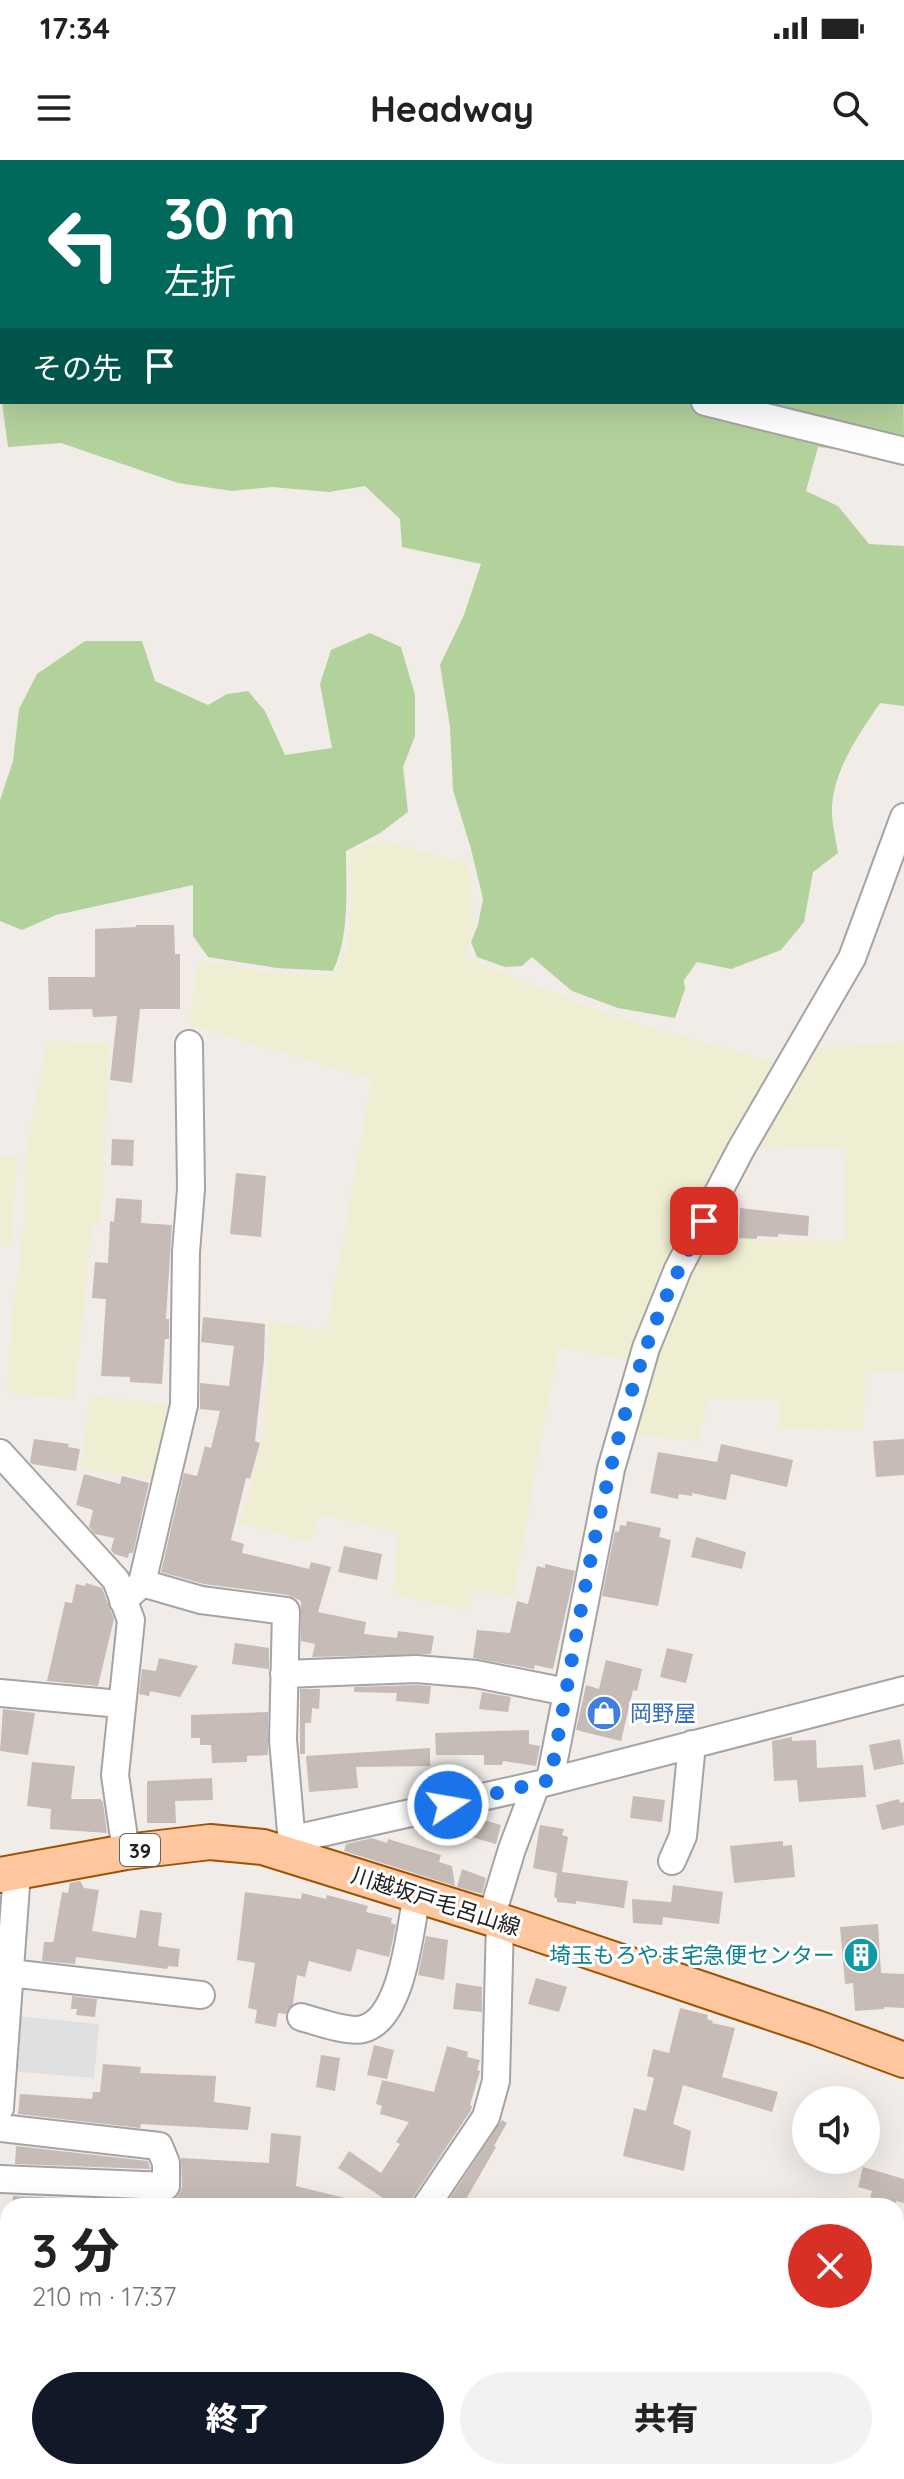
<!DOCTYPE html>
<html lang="ja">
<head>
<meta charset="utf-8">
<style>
	:root { --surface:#fff; --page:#f2f2f2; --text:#222; --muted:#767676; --accent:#111827 }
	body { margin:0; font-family:Quicksand,"Noto Sans JP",sans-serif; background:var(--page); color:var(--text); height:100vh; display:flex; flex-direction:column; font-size:30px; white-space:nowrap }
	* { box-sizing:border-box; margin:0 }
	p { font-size:26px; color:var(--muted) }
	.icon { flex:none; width:44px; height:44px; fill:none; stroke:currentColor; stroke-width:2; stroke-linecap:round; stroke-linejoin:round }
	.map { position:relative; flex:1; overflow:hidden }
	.panel { position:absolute; left:0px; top:2038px; width:904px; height:282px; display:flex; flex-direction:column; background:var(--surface); border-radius:24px 24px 0 0; box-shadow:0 8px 32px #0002 }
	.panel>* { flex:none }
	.banner { position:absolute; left:0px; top:0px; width:904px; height:244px; box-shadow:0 8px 32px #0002; background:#00695c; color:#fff; overflow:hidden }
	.buttons { position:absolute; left:792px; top:1926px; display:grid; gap:16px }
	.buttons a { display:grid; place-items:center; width:88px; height:88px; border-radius:50%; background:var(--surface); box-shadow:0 8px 32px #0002; font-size:40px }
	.pin { position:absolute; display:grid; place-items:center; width:68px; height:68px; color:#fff; margin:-34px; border-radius:16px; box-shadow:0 4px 12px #0006 }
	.me { position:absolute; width:88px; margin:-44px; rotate:78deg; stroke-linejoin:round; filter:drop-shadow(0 0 6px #0008) }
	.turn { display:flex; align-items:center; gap:28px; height:168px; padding:0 32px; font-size:36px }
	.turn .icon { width:104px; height:104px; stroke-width:2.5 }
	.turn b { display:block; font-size:56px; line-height:68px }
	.then { display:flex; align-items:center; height:76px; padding:0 32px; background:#0003; gap:16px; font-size:30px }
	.round { display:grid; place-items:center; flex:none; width:84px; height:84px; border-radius:42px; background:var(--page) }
	.summary { display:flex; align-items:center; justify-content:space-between; height:136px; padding:0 32px }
	h1 { font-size:48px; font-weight:800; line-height:60px }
	.cta { display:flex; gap:16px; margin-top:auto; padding:16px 32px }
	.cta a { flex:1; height:92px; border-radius:48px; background:var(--accent); color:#fff; font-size:32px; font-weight:800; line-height:92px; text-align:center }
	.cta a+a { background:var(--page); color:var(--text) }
	.status { display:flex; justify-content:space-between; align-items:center; height:56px; padding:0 40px; background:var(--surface); direction:ltr }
	.status svg { height:22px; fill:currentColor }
	header { display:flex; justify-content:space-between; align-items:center; height:104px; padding:0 32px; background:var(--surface); font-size:36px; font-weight:800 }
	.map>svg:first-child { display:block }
	.education { fill:#fffbe2 }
	.farmland { fill:#f0eed2 }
	.forest { fill:#b3d19b }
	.parking { fill:#e0e0e0 }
	.building { fill:#c6bbb6 }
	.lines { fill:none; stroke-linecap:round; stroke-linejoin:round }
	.minor-casing { stroke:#a4a4a4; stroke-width:30 }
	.major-casing { stroke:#9d5200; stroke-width:38 }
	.minor { stroke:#fff; stroke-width:26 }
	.major { stroke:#fec79f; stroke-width:34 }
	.route { stroke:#1a73e8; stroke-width:14; stroke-dasharray:0 25.2 }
	.labels { text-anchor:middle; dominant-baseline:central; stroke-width:6; stroke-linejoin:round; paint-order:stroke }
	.shield { fill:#fff; stroke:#636363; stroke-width:2 }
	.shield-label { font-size:20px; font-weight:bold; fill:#202020 }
	.shop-label { font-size:22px; fill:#366cbe; stroke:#fff; text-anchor:start }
	.street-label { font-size:22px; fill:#202020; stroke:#fff }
	.culture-label { font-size:22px; fill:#0d838f; stroke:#fff; text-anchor:end }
</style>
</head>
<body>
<div class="status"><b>17:34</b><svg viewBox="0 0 49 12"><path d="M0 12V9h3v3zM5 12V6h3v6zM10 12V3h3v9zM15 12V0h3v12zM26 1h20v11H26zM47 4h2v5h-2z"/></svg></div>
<header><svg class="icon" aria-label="menu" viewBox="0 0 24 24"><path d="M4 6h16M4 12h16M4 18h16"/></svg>Headway<svg class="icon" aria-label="search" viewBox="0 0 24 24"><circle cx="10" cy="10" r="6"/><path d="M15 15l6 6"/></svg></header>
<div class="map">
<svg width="904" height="2319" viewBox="0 0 904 2319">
	<rect width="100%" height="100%" fill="#f1ece7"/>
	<path class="education" d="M0,0L55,2H2L0,199Z"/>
	<path class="farmland" d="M574,0H710L711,2H574Z
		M761,0H904V105L902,2Z
		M381,680L469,704L474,764L465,798L613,856L779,904L633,1201L558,1187L513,1436L474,1431L470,1451L393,1434L398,1372L319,1354L310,1382L240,1363L264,1272L269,1160L326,1172L372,919L189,865L199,801L280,814L333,815L346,794L352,731L349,692Z
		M46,881L109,884L101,1065H92L74,1240L7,1232L11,1167L24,1064L26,994Z
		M904,882V1211L866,1212L863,1270L778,1269L779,1240L709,1239L698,1281L630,1274L648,1204L701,1078L845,1081L846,988L753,986L786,928L817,888Z
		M0,997H17L11,1086H0Z
		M90,1236L174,1245L154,1319L81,1308Z
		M468,2312H567L565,2319H466Z"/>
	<path class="forest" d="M63,0H241L243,2H63Z
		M902,129L904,277L866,293L818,287L806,331L838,346L869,384L904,386V546L880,543C858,576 830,614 832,656C833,668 836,681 838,693L813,712L804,762L781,790L731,809L697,802L684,820L685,829L675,858L618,848L572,831L532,797L522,806L505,807L477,797L471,782L478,765L483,739L471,689L453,630L450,567L440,505L464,455L481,404L402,387L400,359L365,326L329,332L272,327L232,331L178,323L61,283L8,287L2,242H902Z
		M370,473L401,487L415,535V576L403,607L408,652L380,673L346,691C346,730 350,775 333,811L277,808L208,797L193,776V725L56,755L22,770L0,761V640L13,601L19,549L37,514L85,481H142L155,521L208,545L227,534L248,531L265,551L285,595L332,588L320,524L331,490Z
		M209,2312H235L256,2319H208Z"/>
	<path class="parking" d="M15,1856L99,1864L94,1918L10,1911Z"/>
	<path class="building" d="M136,765H174L175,794H180V849H140L132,923L110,920L117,856L93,857L92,849L49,850L48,817H95V769L136,767Z
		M112,979L134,980L133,1006L111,1005Z
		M236,1013L266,1016L261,1077L230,1074Z
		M116,1038L142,1040L141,1063L172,1065L166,1159H169V1179H165L162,1224L130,1222V1217L101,1216L106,1139L92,1138L95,1102L108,1103L110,1061L114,1062Z
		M740,1048L809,1056L808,1076L778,1074V1077L757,1076V1079L739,1078Z
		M203,1157L265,1164L264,1199L255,1281L260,1283L250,1319L246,1318L231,1380L244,1384L242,1393L309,1409L311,1402L331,1407L318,1452L366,1462L364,1474L397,1478L398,1471L434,1476L431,1494L312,1497L315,1484L301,1481V1441L288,1435L204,1424L161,1412L184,1313L197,1316L205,1286L211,1288L220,1251L200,1249V1223L229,1226L234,1186L201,1182Z
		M34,1279L69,1284L68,1287L80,1289L76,1311L32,1304L30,1302Z
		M904,1279V1315L876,1317L873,1281Z
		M721,1284L793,1300L787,1327L731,1314L726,1340L692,1333V1336L679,1334L678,1339L650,1333L658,1292L717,1302Z
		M84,1314L120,1324L122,1316L149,1323L133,1393H129L128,1398L114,1394L111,1390L114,1378L95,1374L89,1367L93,1350L76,1345Z
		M627,1361L661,1368L659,1377L671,1380L658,1446L602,1436L615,1371L619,1372L620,1365L626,1366Z
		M696,1377L746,1392L742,1409L691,1397Z
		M344,1386L382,1394L377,1420L338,1412Z
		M545,1404L575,1411L553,1509L535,1505L534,1509L473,1498L477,1470L510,1473L517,1441L528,1444L537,1406L545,1408Z
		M86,1423L102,1428L114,1459L98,1526L47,1521L65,1442L72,1443L76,1424L85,1426Z
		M235,1483L269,1488V1509L232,1504Z
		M667,1488L693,1494L686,1523L660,1517Z
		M159,1498L198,1506L180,1537L150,1531L149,1536L139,1534L142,1509L156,1511Z
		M606,1500L642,1509L637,1531L633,1530L621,1581L576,1570L586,1525L599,1529Z
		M416,1525L431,1526L429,1544L396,1541L397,1533L354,1532V1527Z
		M300,1529H320L319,1549L312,1548L311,1563H305V1594H300Z
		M482,1532L511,1537L508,1552L479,1549Z
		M3,1549L35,1553L28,1595L0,1591Z
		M268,1552V1595L247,1596V1602L212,1603L211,1585H200V1578H191V1555Z
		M529,1570V1584L540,1586L536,1606L503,1601L502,1605H484V1595H436L435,1573Z
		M792,1577V1581L816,1580L817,1608L863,1605L866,1637L799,1642L797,1620L774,1621L772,1581Z
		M900,1579L904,1604L874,1610L869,1585Z
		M430,1588V1606L356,1607L358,1628L309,1632L306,1596Z
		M32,1602L75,1606L71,1639H100L103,1642L107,1673L50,1669L51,1649L27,1646Z
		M212,1618L213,1640L175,1641L176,1663H147V1621Z
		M633,1636L665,1640L662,1662L630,1658Z
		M899,1639L900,1643L904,1642V1665L882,1670L876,1645Z
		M477,1658L501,1665L496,1684L471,1677Z
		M540,1665L564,1669L562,1675L568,1677L562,1712L628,1721L624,1748L576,1741V1744L557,1742V1738L554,1737L557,1713L533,1708Z
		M372,1678L387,1683L388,1679L441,1695L439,1702L452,1706L455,1726L344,1691L346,1684Z
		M783,1681V1686L792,1685L795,1717L734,1723L730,1686Z
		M462,1709L486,1718L482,1734L457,1727Z
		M80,1721L84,1728L99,1730L92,1771L136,1778L140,1750L162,1753L158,1786L180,1789L178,1807L168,1806L167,1809L76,1797L75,1804L42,1801L44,1782H53L54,1779L62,1732L68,1733L70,1723Z
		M673,1725L723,1732L719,1764L663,1757L662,1765L633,1763L632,1739L671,1742Z
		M245,1732L301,1739L302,1733L326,1739L327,1735L368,1746L366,1752L392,1758L391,1763L396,1765L389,1797L357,1789L351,1812L309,1801L305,1817L297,1815L293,1844L286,1854L278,1853L276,1867L255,1863L257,1850L248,1848L255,1803L237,1800Z
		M878,1764L881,1813L904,1814V1848L884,1847V1849L855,1851L853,1823L845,1824L840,1767Z
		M426,1776L448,1780L444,1820L418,1815Z
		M536,1818L567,1827L559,1852L528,1844Z
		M456,1823L482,1827V1852L453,1849Z
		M72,1836L97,1839L95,1857L76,1855L77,1849H71Z
		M680,1848L708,1855L707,1859L713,1861L712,1863L735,1868L722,1917L778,1932L772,1952L683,1925L673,1964L691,1971L684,2011L623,1996L634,1948L646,1951L654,1918L647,1916L653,1889L669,1893Z
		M374,1885L394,1890L387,1919L367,1915Z
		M447,1886L468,1892L467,1897L480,1900L477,1910L480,1911L470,1945L472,1946L471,1950L413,2037L410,2046H395L338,2008L349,1991L381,2013L400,1984L396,1982L409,1962L380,1954L382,1946L376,1944L382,1920L434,1932Z
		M321,1895L340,1898L335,1931L316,1927Z
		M103,1904L141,1907L140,1913L216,1916L214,1942L251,1947L248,1970L141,1964L140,1968L18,1954L20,1934L92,1939L93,1932H100Z
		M502,1960L507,1963L494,1986L496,1987L462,2046H445Z
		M271,1973L301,1976L296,2026L353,2040L352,2046H197L173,2040L179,2035L182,2027L181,1998L269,2003Z
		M16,1986L148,2001L150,2009L15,2004Z
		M863,2007L904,2019V2043L896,2041L895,2044L870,2037L872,2031L858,2027Z
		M13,2036L160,2042V2046H12Z"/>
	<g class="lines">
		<defs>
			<path id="minor" d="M568,0V2
				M0,210L2,207
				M705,242L904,291
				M0,1293L116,1420L131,1460L115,1615L126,1692
				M142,1423L201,1440L286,1451L283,1580L292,1683
				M123,1441L142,1423L184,1245L186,1092L191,1029L189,884
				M284,1514L416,1509L476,1514L567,1532
				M0,1533L120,1544
				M550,1620L611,1309L646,1188L678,1109L741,989L852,798L904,657
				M281,1691L303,1677L536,1625L904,1530
				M672,1701L683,1676L692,1584
				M491,1758L512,1689L536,1625
				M10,1813L201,1835
				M301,1857C315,1861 349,1873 363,1869C403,1859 410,1769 417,1734
				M0,1948L17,1712
				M0,1968L159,1986L166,2003V2026L0,2019
				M426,2046L486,1957L496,1921L500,1761
				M0,2108H8
				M0,2152L8,2154
				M600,2312L608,2319
				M42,2319L43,2312
				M277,2319L281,2312
				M456,2319L459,2312"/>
			<path id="major" d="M0,1715L126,1692L210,1682L263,1687L500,1761L817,1868L904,1900"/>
		</defs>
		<use href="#minor" class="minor-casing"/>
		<use href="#major" class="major-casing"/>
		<use href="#minor" class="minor"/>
		<use href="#major" class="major"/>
	</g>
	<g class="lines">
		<path class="route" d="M448,1645L550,1620C577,1478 598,1324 646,1188C661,1144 682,1102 704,1061"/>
	</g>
	<defs>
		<symbol id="shop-disc" viewBox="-11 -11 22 22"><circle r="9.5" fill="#3f7fe0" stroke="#fff"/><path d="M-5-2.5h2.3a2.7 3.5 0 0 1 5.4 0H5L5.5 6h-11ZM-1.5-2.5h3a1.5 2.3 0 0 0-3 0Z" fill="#fff"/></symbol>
		<symbol id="building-disc" viewBox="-11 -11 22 22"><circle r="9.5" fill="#0f9aa8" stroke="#fff"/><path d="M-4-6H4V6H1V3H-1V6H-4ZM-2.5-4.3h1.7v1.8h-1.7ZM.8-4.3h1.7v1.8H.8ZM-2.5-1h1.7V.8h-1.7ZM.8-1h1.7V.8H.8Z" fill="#fff"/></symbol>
	</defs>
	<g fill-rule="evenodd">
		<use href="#shop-disc" x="584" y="1533" width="40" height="40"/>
		<use href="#building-disc" x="841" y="1775" width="40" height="40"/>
	</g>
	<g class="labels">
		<rect class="shield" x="120" y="1674" width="40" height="32" rx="6"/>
		<g class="shield-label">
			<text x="140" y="1690">39</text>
		</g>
		<g class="shop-label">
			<text x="630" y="1553">岡野屋</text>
		</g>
		<g class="street-label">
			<text transform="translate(436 1741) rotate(18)">川越坂戸毛呂山線</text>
		</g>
		<g class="culture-label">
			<text x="835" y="1795">埼玉もろやま宅急便センター</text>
		</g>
	</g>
</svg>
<div class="buttons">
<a><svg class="icon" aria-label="sound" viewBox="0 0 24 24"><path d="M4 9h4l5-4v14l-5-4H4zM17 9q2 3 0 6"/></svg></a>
</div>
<div class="pin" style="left:704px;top:1061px;background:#d93025"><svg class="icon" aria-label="arrive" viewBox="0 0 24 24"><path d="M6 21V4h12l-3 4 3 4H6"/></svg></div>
<svg class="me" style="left:448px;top:1645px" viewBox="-20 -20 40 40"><circle r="17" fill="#1a73e8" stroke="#fff" stroke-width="3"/><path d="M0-11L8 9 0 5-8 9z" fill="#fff"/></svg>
<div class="banner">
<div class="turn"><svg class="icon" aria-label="left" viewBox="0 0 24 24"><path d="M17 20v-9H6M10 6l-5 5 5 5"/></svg><div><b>30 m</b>左折</div></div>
<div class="then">その先<svg class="icon" aria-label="arrive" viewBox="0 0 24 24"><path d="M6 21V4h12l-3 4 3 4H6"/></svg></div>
</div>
<section class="panel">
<div class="summary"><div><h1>3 分</h1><p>210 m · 17:37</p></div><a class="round" style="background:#d93025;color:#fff"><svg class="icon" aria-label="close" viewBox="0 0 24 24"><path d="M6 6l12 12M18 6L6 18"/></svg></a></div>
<div class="cta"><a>終了</a><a>共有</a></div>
</section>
</div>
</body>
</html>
